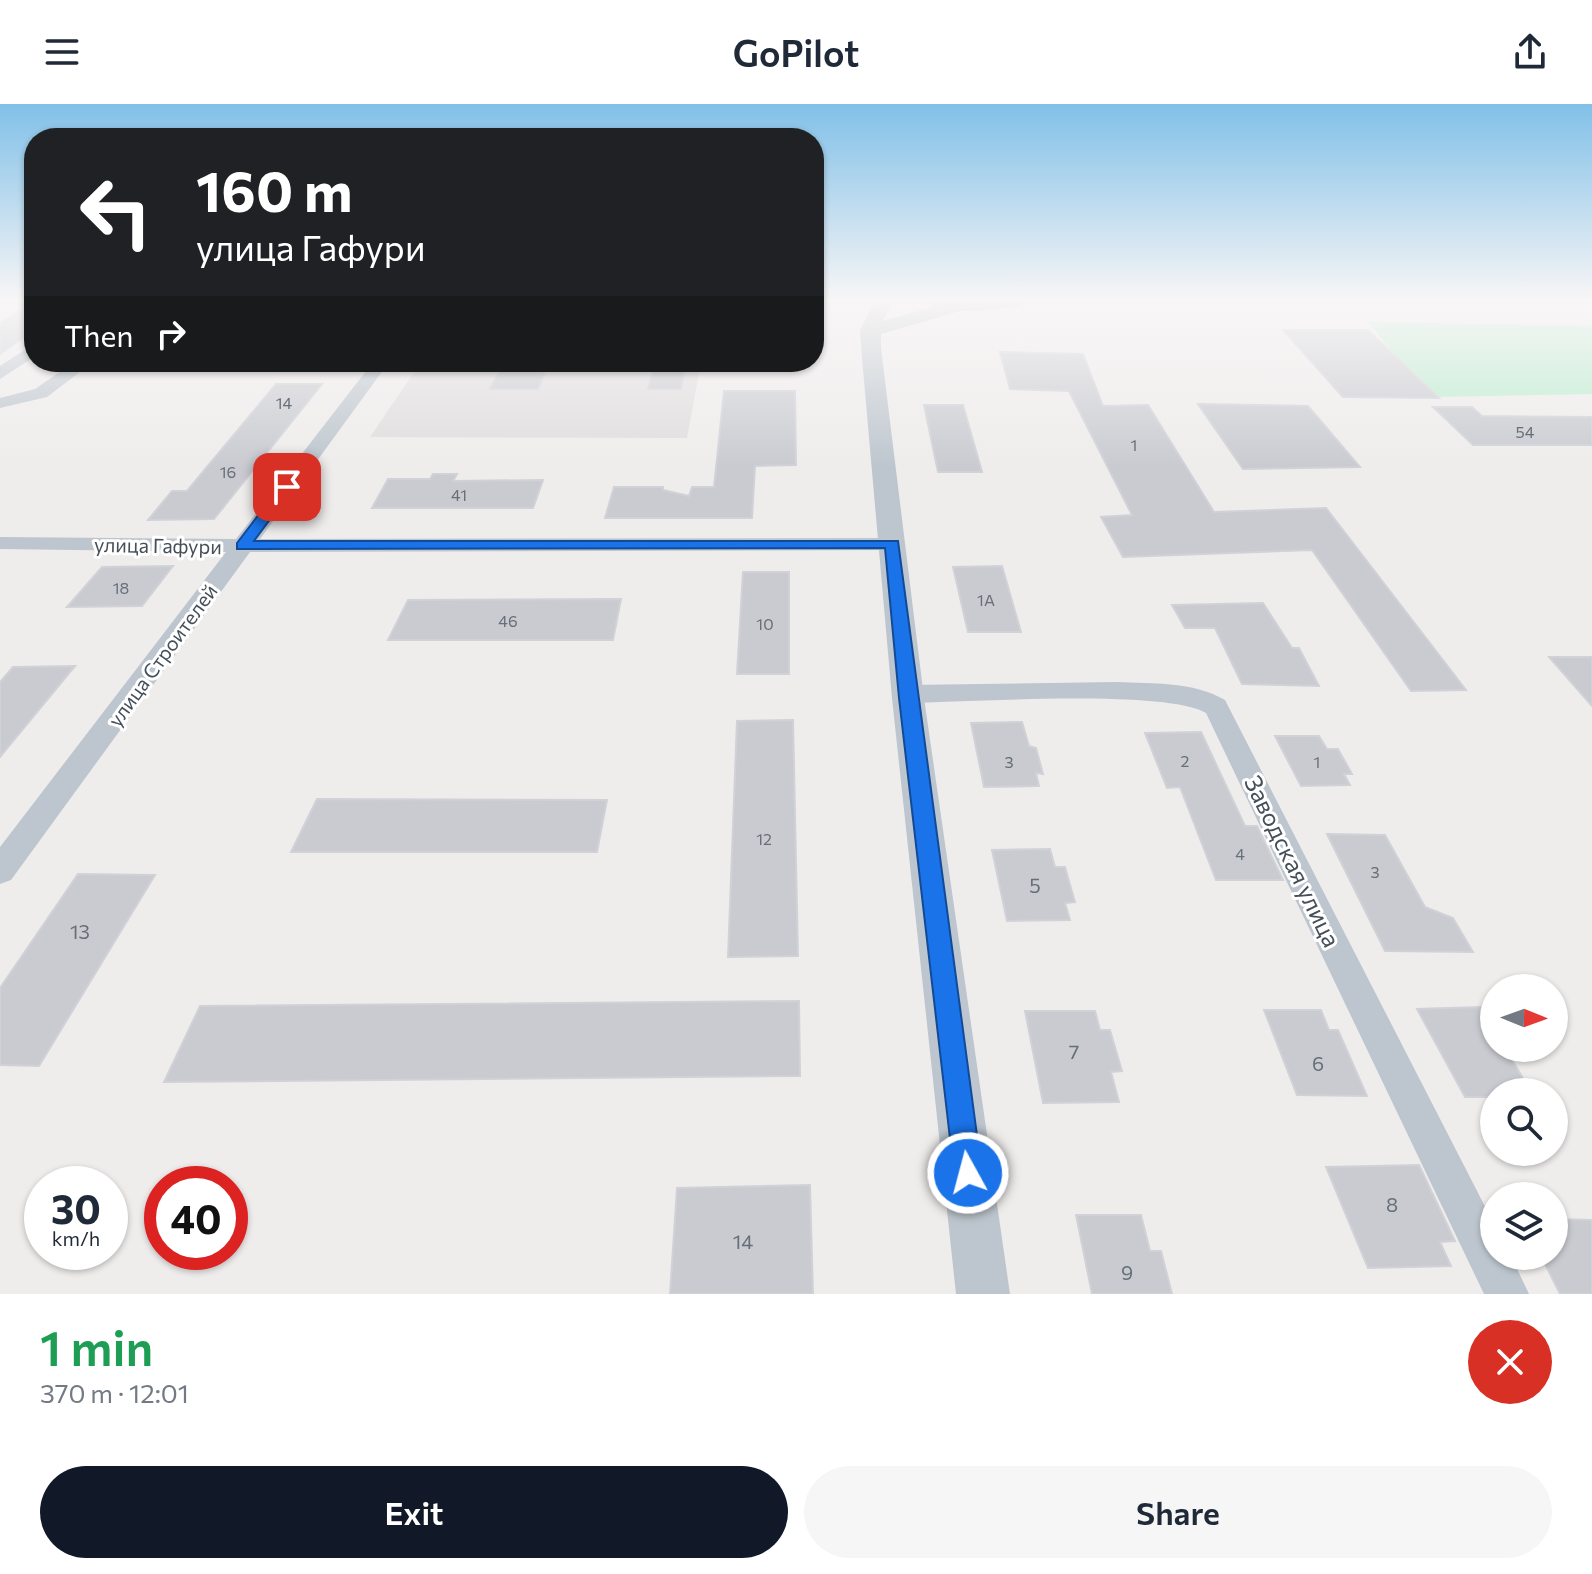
<!DOCTYPE html>
<html lang="en">
<head>
<meta charset="utf-8">
<style>
	:root { --surface:#fff; --page:#f6f6f7; --text:#1f2937; --muted:#747a83; --accent:#111827 }
	body { margin:0; font-family:Commissioner,sans-serif; background:var(--page); color:var(--text); height:100vh; display:flex; flex-direction:column; font-size:30px; white-space:nowrap }
	* { box-sizing:border-box; margin:0 }
	p { font-size:26px; color:var(--muted) }
	.icon { flex:none; width:44px; height:44px; fill:none; stroke:currentColor; stroke-width:2; stroke-linecap:round; stroke-linejoin:round }
	.map { position:relative; height:1190px; overflow:hidden }
	.details { display:flex; flex-direction:column; background:var(--surface); flex:1 }
	.details>* { flex:none }
	.hud { position:absolute; left:24px; top:24px; width:800px; height:244px; border-radius:32px; box-shadow:0 2px 6px #0004; background:#202124; color:#fff; overflow:hidden }
	.needle { width:52px; rotate:91deg }
	.buttons { position:absolute; left:1480px; top:870px; display:grid; gap:16px }
	.buttons a { display:grid; place-items:center; width:88px; height:88px; border-radius:50%; background:var(--surface); box-shadow:0 2px 6px #0004; font-size:40px }
	.speed { position:absolute; left:24px; top:1062px; display:flex; gap:16px; font-size:40px; font-weight:700; text-align:center }
	.speed>* { display:grid; place-content:center; width:104px; height:104px; border-radius:50%; background:var(--surface); box-shadow:0 2px 6px #0004; line-height:1 }
	.speed small { font-size:20px; font-weight:400 }
	.speed .limit { border:12px solid #d22; background:#fff; color:#111 }
	.pin { position:absolute; display:grid; place-items:center; width:68px; height:68px; color:#fff; margin:-34px; border-radius:16px; box-shadow:0 4px 12px #0006 }
	.me { position:absolute; width:88px; margin:-44px; rotate:353deg; stroke-linejoin:round; filter:drop-shadow(0 0 6px #0008) }
	.turn { display:flex; align-items:center; gap:28px; height:168px; padding:0 40px; font-size:36px }
	.turn .icon { width:104px; height:104px; stroke-width:2.5 }
	.turn b { display:block; font-size:56px; line-height:68px }
	.then { display:flex; align-items:center; height:76px; padding:0 40px; background:#0003; gap:16px; font-size:30px }
	.round { display:grid; place-items:center; flex:none; width:84px; height:84px; border-radius:42px; background:var(--page) }
	.overview { display:flex; align-items:center; justify-content:space-between; height:136px; padding:0 40px }
	h1 { font-size:48px; font-weight:600; line-height:60px; color:#1e9e55 }
	.action { display:flex; gap:16px; margin-top:auto; padding:16px 40px }
	.action a { flex:1; height:92px; border-radius:48px; background:var(--accent); color:#fff; font-size:32px; font-weight:600; line-height:92px; text-align:center }
	.action a+a { background:var(--page); color:var(--text) }
	header { display:flex; justify-content:space-between; align-items:center; height:104px; padding:0 40px; background:var(--surface); font-size:36px; font-weight:600 }
	.map>svg:first-child { display:block }
	.education { fill:#e0ddde }
	.green { fill:#baedcf }
	.building { fill:#c9cbd1; stroke:#d0d2d8; stroke-width:2 }
	.lines { fill:none; stroke-linecap:round; stroke-linejoin:round }
	.minor { fill:#bdc6ce; fill-rule:evenodd }
	.tertiary { fill:#bdc6ce; fill-rule:evenodd }
	.primary { fill:#acbacb; fill-rule:evenodd }
	.route { fill:#1a73e8; stroke:#114b97; stroke-width:2 }
	.labels { text-anchor:middle; dominant-baseline:central; stroke-width:6; stroke-linejoin:round; paint-order:stroke }
	.number-label { font-size:16px; fill:#666e77 }
	.street-label { font-size:20px; fill:#454f59; stroke:#fff }
	.near-number-label { font-size:20px; fill:#666e77 }
	.near-street-label { font-size:24px; fill:#454f59; stroke:#fff }
</style>
</head>
<body>
<header><svg class="icon" aria-label="menu" viewBox="0 0 24 24"><path d="M4 6h16M4 12h16M4 18h16"/></svg>GoPilot<svg class="icon" aria-label="share" viewBox="0 0 24 24"><path d="M12 15V3M7 8l5-5 5 5M5 13v7h14v-7"/></svg></header>
<div class="map">
<svg width="1592" height="1190" viewBox="0 0 1592 1190">
	<rect width="100%" height="100%" fill="#efecec"/>
	<path class="education" d="M421,258H701L687,334L370,333Z"/>
	<path class="green" d="M1368,218L1592,222V290L1429,293Z"/>
	<path class="building" d="M34,198V226L0,250V219Z
		M1283,226H1368L1439,294L1343,293Z
		M1000,248L1083,250L1103,302L1148,301L1214,408L1326,404L1466,586L1411,587L1312,446L1123,453L1101,413L1132,411L1069,287L1010,285Z
		M504,258H550L538,285H490Z
		M655,258H686L681,285H648Z
		M276,280H322L214,415L148,416L172,387H187Z
		M724,287H795L796,361L755,362L752,414H605L614,383H663V386L689,392L692,383H714Z
		M1198,300L1308,302L1360,363L1243,365Z
		M924,301H963L982,368H938Z
		M1433,303H1472L1482,312L1592,313V341H1473Z
		M433,370H457L453,377L543,376L533,404H372L388,375H430Z
		M173,462L142,502L67,503L102,463Z
		M1002,462L1021,528H968L953,463Z
		M743,468H789V570H737Z
		M621,495L613,536H388L408,496Z
		M1263,499L1292,544H1299L1319,582L1242,580L1215,524H1185L1172,501Z
		M1549,553H1592V602Z
		M75,562L0,653V578L13,563Z
		M793,616L798,852L728,853L737,617Z
		M1022,618L1029,642L1036,644L1043,670L1036,669L1039,682L984,683L971,619Z
		M1201,628L1245,722H1257L1283,776H1216L1180,683L1167,684L1145,629Z
		M1275,632H1319L1327,645H1338L1352,670H1344L1350,681L1301,682Z
		M317,695L607,696L597,748H291Z
		M1327,730L1385,731L1425,803L1453,814L1473,848L1385,847Z
		M1050,745L1055,763H1065L1075,798L1065,799L1070,816L1007,817L992,746Z
		M78,770L155,771L39,962L0,961V884Z
		M799,897L800,972L164,978L200,902Z
		M1480,903L1494,926V944H1505L1531,988H1494V993H1465L1417,905Z
		M1264,906H1321L1329,926H1338L1367,992L1297,991Z
		M1025,907H1095L1100,926H1110L1122,967L1111,968L1119,998L1043,999Z
		M1419,1061L1455,1137L1440,1138L1451,1162L1368,1164L1326,1063Z
		M810,1081L813,1190H670L677,1084Z
		M1076,1111H1141L1150,1147H1161L1172,1190H1092Z
		M1554,1115L1592,1116V1190H1560L1541,1152H1554Z"/>
	<g class="lines">
		<path class="minor" d="M34,240V253L0,275V262Z
			M74,258H93L47,293L0,304V294L35,285Z
			M373,258H389L260,435L892,434L903,440L892,446L250,448L11,776L0,780V743L226,448L0,445V433L236,435Z
			M1117,578C1154,580 1192,577 1225,596L1494,1120V1152H1511L1529,1190H1484L1206,609C1166,585 966,598 908,599L899,597L895,590L899,583L908,581Z"/>
		<path class="tertiary" d="M875,196H893L883,217L958,196L967,197L970,201L967,205L881,230V244L924,594L1010,1190H956L892,594L862,254L860,227Z"/>
		<path class="primary" d="M923,196H1025L1022,201C1001,206 938,213 923,196Z"/>
	</g>
	<linearGradient id="sky" x2="0" y2="1"><stop stop-color="#81c0e8"/><stop offset="0.54" stop-color="#f8f6f6"/><stop offset="1" stop-color="#f8f6f6" stop-opacity="0"/></linearGradient>
	<rect width="1592" height="363" fill="url(#sky)"/>
	<path class="route" d="M287,379L294,383L254,437H898L982,1069L978,1079L968,1083L958,1079L954,1069L899,594L885,444L237,445V439L282,380Z"/>
	<g class="labels">
		<g class="number-label">
			<text x="284" y="298">14</text>
			<text x="1525" y="327">54</text>
			<text x="1134" y="340">1</text>
			<text x="228" y="367">16</text>
			<text x="459" y="390">41</text>
			<text x="121" y="483">18</text>
			<text x="986" y="495">1А</text>
			<text x="508" y="516">46</text>
			<text x="765" y="519">10</text>
			<text x="1185" y="656">2</text>
			<text x="1009" y="657">3</text>
			<text x="1317" y="657">1</text>
			<text x="764" y="734">12</text>
			<text x="1240" y="749">4</text>
			<text x="1375" y="767">3</text>
		</g>
		<g class="street-label">
			<text transform="translate(158 441) rotate(1)">улица Гафури</text>
			<text transform="translate(162 551) rotate(-54)">улица Строителей</text>
		</g>
		<g class="near-number-label">
			<text x="1035" y="781">5</text>
			<text x="80" y="827">13</text>
			<text x="1074" y="947">7</text>
			<text x="1318" y="959">6</text>
			<text x="1392" y="1100">8</text>
			<text x="743" y="1137">14</text>
			<text x="1127" y="1168">9</text>
		</g>
		<g class="near-street-label">
			<text transform="translate(1293 757) rotate(64)">Заводская улица</text>
		</g>
	</g>
</svg>
<div class="buttons">
<a><svg class="needle" viewBox="-14 -14 28 28"><path d="M0-13l5 13h-10z" fill="#e53935"/><path d="M0 13l5-13h-10z" fill="#747a83"/></svg></a>
<a><svg class="icon" aria-label="search" viewBox="0 0 24 24"><circle cx="10" cy="10" r="6"/><path d="M15 15l6 6"/></svg></a>
<a><svg class="icon" aria-label="layers" viewBox="0 0 24 24"><path d="M12 4l9 5-9 5-9-5zM3 14l9 5 9-5"/></svg></a>
</div>
<div class="speed"><div>30<small>km/h</small></div><div class="limit">40</div></div>
<div class="pin" style="left:287px;top:383px;background:#d93025"><svg class="icon" aria-label="arrive" viewBox="0 0 24 24"><path d="M6 21V4h12l-3 4 3 4H6"/></svg></div>
<svg class="me" style="left:968px;top:1069px" viewBox="-20 -20 40 40"><circle r="17" fill="#1a73e8" stroke="#fff" stroke-width="3"/><path d="M0-11L8 9 0 5-8 9z" fill="#fff"/></svg>
<div class="hud">
<div class="turn"><svg class="icon" aria-label="left" viewBox="0 0 24 24"><path d="M17 20v-9H6M10 6l-5 5 5 5"/></svg><div><b>160 m</b>улица Гафури</div></div>
<div class="then">Then<svg class="icon" aria-label="right" viewBox="0 0 24 24"><path d="M7 20v-9h11M14 6l5 5-5 5"/></svg></div>
</div>
</div>
<section class="details">
<div class="overview"><div><h1>1 min</h1><p>370 m · 12:01</p></div><a class="round" style="background:#d93025;color:#fff"><svg class="icon" aria-label="close" viewBox="0 0 24 24"><path d="M6 6l12 12M18 6L6 18"/></svg></a></div>
<div class="action"><a>Exit</a><a>Share</a></div>
</section>
</body>
</html>
